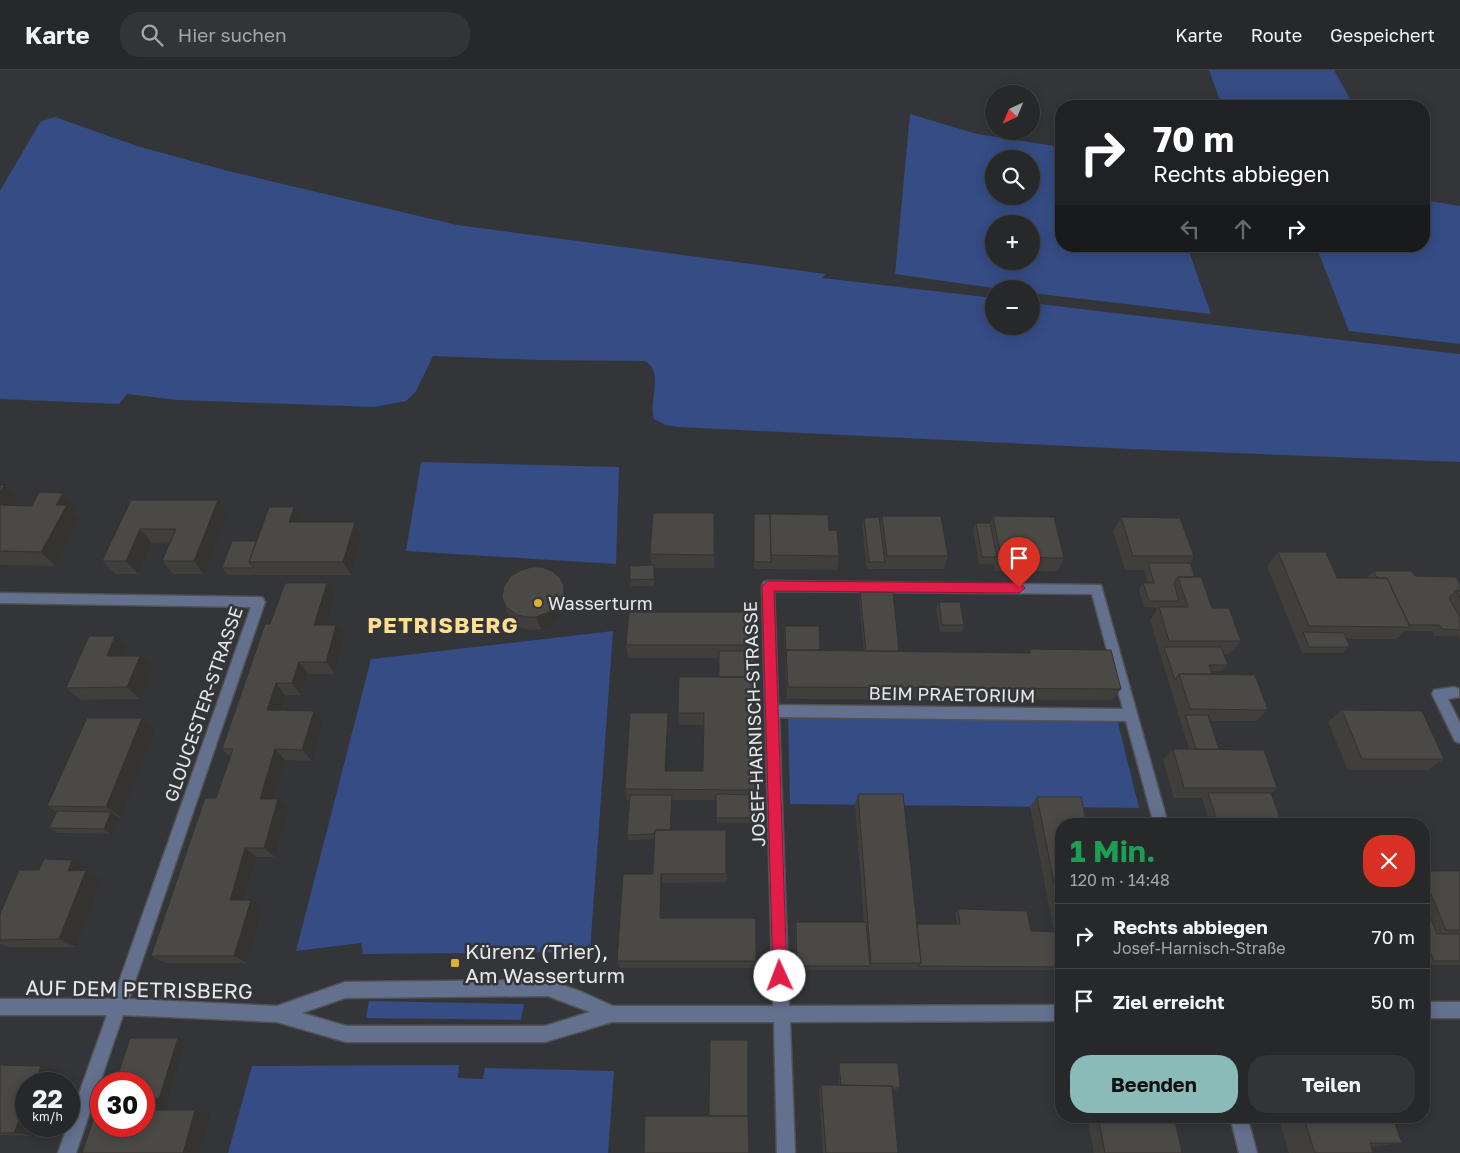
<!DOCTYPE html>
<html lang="de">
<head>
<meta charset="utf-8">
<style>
	:root { --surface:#26282a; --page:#323436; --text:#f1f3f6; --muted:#a4a6a8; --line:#424447; --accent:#8bbbb9 }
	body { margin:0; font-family:"Golos Text",sans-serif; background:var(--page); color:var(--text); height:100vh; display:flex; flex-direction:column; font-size:19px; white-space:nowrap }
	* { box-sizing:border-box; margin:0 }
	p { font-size:16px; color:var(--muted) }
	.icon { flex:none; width:28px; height:28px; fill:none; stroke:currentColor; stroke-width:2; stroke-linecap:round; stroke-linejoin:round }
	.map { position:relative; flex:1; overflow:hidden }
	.drawer { position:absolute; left:1055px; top:748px; width:375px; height:305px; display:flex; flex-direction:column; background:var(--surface); border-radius:20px; box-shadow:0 2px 12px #0003,0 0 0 1px var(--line) }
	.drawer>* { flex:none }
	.guide { position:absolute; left:1055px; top:30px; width:375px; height:152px; border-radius:20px; box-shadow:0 2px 12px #0003,0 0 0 1px var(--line); background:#202124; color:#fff; overflow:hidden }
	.needle { width:32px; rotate:224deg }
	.controls { position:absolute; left:985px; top:15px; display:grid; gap:10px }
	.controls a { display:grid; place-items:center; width:55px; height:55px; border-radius:50%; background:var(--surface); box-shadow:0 2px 12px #0003,0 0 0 1px var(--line); font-size:25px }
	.speed { position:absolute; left:15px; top:1002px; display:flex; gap:10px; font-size:25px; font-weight:700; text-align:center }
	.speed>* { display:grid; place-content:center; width:65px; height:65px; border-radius:50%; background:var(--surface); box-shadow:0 2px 12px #0003,0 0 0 1px var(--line); line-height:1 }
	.speed small { font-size:12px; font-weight:400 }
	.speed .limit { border:8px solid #d22; background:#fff; color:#111 }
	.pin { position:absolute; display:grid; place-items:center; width:42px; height:42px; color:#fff; margin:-51px -21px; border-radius:50% 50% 50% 0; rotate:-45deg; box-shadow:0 0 5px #0007 }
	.pin .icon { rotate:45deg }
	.me { position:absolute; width:55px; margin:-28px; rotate:358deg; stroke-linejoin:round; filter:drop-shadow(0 0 4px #0008) }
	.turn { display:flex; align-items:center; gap:18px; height:105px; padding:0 15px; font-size:22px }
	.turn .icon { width:65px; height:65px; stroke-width:2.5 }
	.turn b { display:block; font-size:35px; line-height:42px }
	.lanes { display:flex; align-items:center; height:48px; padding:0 15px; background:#0003; justify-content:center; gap:25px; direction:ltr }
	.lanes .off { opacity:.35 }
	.round { display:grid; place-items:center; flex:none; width:52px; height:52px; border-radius:20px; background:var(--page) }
	.head { display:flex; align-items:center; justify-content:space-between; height:85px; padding:0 15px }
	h1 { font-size:30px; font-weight:700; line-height:38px; color:#1e9e55 }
	.primary-button { display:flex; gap:10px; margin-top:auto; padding:10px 15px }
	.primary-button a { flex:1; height:58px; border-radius:20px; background:var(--accent); color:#111; font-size:20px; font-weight:700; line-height:58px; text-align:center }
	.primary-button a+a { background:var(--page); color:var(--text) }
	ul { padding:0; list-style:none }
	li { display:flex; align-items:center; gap:15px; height:65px; padding:0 15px; border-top:1px solid var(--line) }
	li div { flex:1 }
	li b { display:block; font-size:19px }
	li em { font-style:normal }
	header { display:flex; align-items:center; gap:30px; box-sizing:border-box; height:70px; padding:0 25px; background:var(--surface); border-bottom:1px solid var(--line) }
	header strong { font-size:24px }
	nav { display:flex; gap:28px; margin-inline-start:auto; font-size:18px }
	.search { width:350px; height:45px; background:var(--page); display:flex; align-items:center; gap:12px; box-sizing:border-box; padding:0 18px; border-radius:20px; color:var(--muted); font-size:19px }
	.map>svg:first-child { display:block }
	.green { fill:#354c84; fill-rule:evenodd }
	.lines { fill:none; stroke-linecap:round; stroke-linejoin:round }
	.minor-casing { stroke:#505254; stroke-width:3 }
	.minor { fill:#63708e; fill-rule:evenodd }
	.wall { fill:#403f3b }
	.shaded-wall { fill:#343330 }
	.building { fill:#4a4945; stroke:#343330 }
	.route { fill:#e11d48; stroke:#92132f }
	.poi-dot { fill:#ddb133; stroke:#333538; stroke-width:2 }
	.labels { text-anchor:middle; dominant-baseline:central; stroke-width:5; stroke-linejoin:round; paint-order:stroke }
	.poi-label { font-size:18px; fill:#e7e8ea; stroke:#333538; text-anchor:start }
	.street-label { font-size:18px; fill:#e7e8ea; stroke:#333538 }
	.near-poi-label { font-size:21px; fill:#e7e8ea; stroke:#333538; text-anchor:start }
	.near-street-label { font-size:21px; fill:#e7e8ea; stroke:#333538 }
	.district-label { font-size:22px; font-weight:bold; letter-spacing:1px; fill:#fdde93; stroke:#333538 }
</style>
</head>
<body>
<header>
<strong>Karte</strong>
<div class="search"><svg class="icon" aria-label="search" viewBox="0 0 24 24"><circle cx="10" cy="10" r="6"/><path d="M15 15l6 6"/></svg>Hier suchen</div>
<nav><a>Karte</a><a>Route</a><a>Gespeichert</a></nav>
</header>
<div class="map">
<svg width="1460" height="1083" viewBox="0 0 1460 1083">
	<rect width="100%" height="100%" fill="#333538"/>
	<path class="green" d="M1209,0H1334L1354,36H1222Z
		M910,44L977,64L1061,77V176H1187L1211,244L1031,223V219H1000L895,204ZM994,89H1031V126H994ZM994,154H1031V191H994Z
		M55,47L137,76L228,101L457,155L826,204L822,208L994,228V256H1031V233L1460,284V392L1131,379L678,357L666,355L654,349C648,329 665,303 645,291L538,290L433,286L416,321L406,331L374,337L178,330L127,324L119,334L0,329V121L39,54L42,51Z
		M1424,130L1460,136V274L1349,261L1316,176H1424Z
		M421,392L619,397L616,494L406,481Z
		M613,561L590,882L363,884L361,873L296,881L371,589Z
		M788,641L1116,645L1139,738L790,734Z
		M369,931L524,934L521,950L366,948Z
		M459,995L458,1008L483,1009L485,998L614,1001L608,1083H228L252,996Z"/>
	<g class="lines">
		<defs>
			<path id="minor" d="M768,511L1101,515L1168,754H1154L1126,651L779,647L789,936L1061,935V951L790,952L795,1083H777L774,952H612L545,972H346L277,952L123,945L76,1083H58L107,945H0V929H113L251,537L0,533V523L259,527L263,528L265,532L129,929L277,936L345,912L548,910L582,922L613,936H773L762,516L764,512ZM774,521L1092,524L1123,639L778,635ZM548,926L590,942L545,956H346L302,943L345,928Z
				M1454,617L1459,619V627L1448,629L1460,653V673L1455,671L1432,624L1434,620Z
				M1424,932H1460V948H1424Z
				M1230,1046H1247L1257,1083H1239Z"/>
		</defs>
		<use href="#minor" class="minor-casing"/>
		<use href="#minor" class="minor"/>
	</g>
	<path class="wall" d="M0,415H5L18,429L14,436L76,437L73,442L80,449L55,496L0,495Z
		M131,430H218L228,444L204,504H173L162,491L170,472L152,473L138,504H115L102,491Z
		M294,437L302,451V452L362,466L351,505H228L222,498L256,471Z
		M882,446L948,486L944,499H867L862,455L864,448L880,453Z
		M993,446L1064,488L1058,501H995L994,494H979L973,460L976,453H990Z
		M1121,447L1194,486L1190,493L1195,507L1212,538L1241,571L1230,584H1224L1228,595L1222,601H1211L1212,604L1268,640L1256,651H1210L1219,679L1277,718L1271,723L1282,754H1210L1202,728H1174L1163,690L1173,679H1189L1150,550L1158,538L1144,537L1139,520L1143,513H1148L1144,500H1125L1113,461Z
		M754,451L829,460L839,486L837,500L754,499Z
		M715,457L714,498H655L654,516H631L630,510L651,495L650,484Z
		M1278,482L1337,508H1367L1374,501L1415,506L1460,514V570L1458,566H1434L1432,561H1405L1396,569H1346L1350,577L1343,583H1302L1267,496Z
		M327,513L335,526L326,555L344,568L335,604H308L301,625H285L280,640L314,641L323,652L312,691L285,690L274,729L289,739L275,787H257L245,830L263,838L247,893H166L151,886L216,728L230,687L222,679L270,554Z
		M860,522L899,581L1028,583L1030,579L1121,619L1112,630L787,629L784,562L785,556L820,580L864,581L859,529Z
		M502,527L567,529V537L562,547L553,555L541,559L530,560L522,558L510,550Z
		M939,532L964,555L962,562H940L936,539Z
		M115,566L128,578L125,586L153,598L140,629L80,630L66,618Z
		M626,575H754L755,753H717L716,730H672L671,760H726L727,812L663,813L662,848L756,891V898H620L617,891L653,804L654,769L629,770L627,765L630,730H627L625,719L669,654L667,701H703L704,655H679L678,643L719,607V588H628Z
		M1342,640L1444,689L1428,700H1348L1328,652Z
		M155,660L121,747H118L111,764L58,763L49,758L57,742L47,736Z
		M858,724L917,854H957L955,844L958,839L1031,861L1054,862L1030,737L1037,727L1061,754V900H796L795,856L796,852H864L855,734Z
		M88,799L87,801L102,809L76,877H8L0,874V844L39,800Z
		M1424,801H1460V895H1425L1424,892Z
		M839,993L900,1018L897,1020H893L898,1083H823L819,1019L821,1015H839L838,995Z
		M0,995L41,996L60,1000L26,1056H38L35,1066L0,1065Z
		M1087,1046H1174L1182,1083H1094Z
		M1278,1046H1392L1402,1073L1371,1077L1373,1083H1289Z"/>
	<path class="shaded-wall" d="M5,415L18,429L6,449L0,443V422Z
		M63,423L76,437L73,442L80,449L55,496L41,482L56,435Z
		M218,430L228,444L204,504L194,491Z
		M294,437L302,451L297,466L289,452Z
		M355,452L362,466L351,505L343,492Z
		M140,459L152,473L138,504L126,491Z
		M654,495L655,502L654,516Z
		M327,513L335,526L323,568L314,555Z
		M564,516L567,529V537L562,547L553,555L541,559L536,547Z
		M336,555L344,568L335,604L326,592Z
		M115,566L128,578L120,598L107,586Z
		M140,586L153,598L140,629L127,617Z
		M299,592L308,604L301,625L292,613Z
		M276,613L285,625L277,652L267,640Z
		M314,641L323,652L312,691L302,680Z
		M668,643L669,654L667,712L665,701Z
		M142,648L155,660L121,747L106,737Z
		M275,679L285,690L271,739L260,729Z
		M672,725V730L671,769L670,764Z
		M278,729L289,739L275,787L264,778Z
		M111,742L118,747L111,764L104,759Z
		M245,778L257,787L242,838L230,830Z
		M72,790L88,799L87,801L102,809L76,877L59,869L68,801Z
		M661,804L663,813L661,856L660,848Z
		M251,830L263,838L247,893L234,886Z
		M178,968L185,971L163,1044L147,1040L151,1027Z
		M41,996L60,1000L54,1014H34Z
		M26,1033V1056H38L35,1066L14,1063Z
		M195,1040L210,1043L199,1083H183Z"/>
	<path class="building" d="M0,415H5L0,422Z
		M39,422L63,423L56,435H67L41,482L0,481V435L32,436Z
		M131,430H218L194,491H162L176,459H140L126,491H102Z
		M269,437H294L289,452H355L343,492H249Z
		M653,443H714V485L650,484Z
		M754,444H770L771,492H754Z
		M770,444L828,445L829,460H837L839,486L771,485Z
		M882,446H941L948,486H887Z
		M993,446L1054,447L1064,488L1001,487Z
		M879,447L885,492H869L864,448Z
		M1121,447L1180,448L1194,486H1133Z
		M976,453H990L997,487H982Z
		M232,471H256L249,492L254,498H222Z
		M1278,482H1326L1337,508H1387L1410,557L1309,556Z
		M1148,493H1190L1195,507H1178L1174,513L1179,531H1149L1143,513H1154Z
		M654,495V509L630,510V496Z
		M532,497H541L552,501L560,508L564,516V524L559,534L549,542L536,547H526L517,545L506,537L502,527L504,516L511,506L521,500Z
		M1374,501H1412L1415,506L1456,507L1460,514V521H1456L1449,528L1460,548V560L1442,559L1439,555H1409L1387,508H1377Z
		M1178,507H1201L1212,538H1229L1241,571H1169L1159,537H1188Z
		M285,513H327L314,555H336L326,592H299L292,613H276L267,640L314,641L302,680L275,679L260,729H278L264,778H245L230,830H251L234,886H151L205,728H216L233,679H222L265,554H270Z
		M1456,521H1460V528Z
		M860,522H893L899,581H866Z
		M939,532H960L964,555H942Z
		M629,542H753L754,575H626Z
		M785,556H819L820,580H786V586Z
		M1303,562L1344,563L1350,577H1309Z
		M89,566H115L107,586H140L127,617L66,618Z
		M1164,577H1221L1228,595H1209L1212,604H1179L1175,610Z
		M1030,579L1111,580L1121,619L788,617L786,580L1030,583Z
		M719,581H754V609V607H719Z
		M1179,604L1255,605L1268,640L1190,639Z
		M679,607H754L755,720L625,719L630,643H668L665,701H703L704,643H678Z
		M1342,640L1422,641L1444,689H1362Z
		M1185,645H1208L1219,679H1196Z
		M87,648H142L106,737L47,736Z
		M1173,679L1264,680L1277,718H1184Z
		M1208,723H1271L1282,754H1218Z
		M716,724L755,725L756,748H716Z
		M858,724H903L921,893H871Z
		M630,725H672L670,760H655L654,764L627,765Z
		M1037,727H1081L1087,754H1061V848Z
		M57,741L111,742L104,759L49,758Z
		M655,760H726V804H661L660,848H756V891H617L623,804H653Z
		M44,789L72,790L68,801L86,800L59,869L0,870V844L19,800H39Z
		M1424,801H1460V860H1446L1424,808Z
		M958,839L1027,841L1031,861L1059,862L1061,874V897L918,896L921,893L917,854H960Z
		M1424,846H1430L1437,864H1460V891H1434L1424,866Z
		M796,852H866L870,896H797Z
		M130,968H178L159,1029L151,1027H144V1014H115Z
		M710,970H748V1046H709Z
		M839,993H898L900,1018H893L892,1016L841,1015Z
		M0,995L41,996L34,1014H26V1033L14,1063H0Z
		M821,1015L892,1016L898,1083H826Z
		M101,1027V1056H144V1027H151L147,1040H195L183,1083H82Z
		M645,1046H748L749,1083H644Z
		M1098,1046H1174L1182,1083H1105Z
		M1303,1046H1392L1402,1073H1370L1373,1083H1315Z"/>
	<path class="route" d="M768,511L1019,513L1025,518L1019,523L774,521L787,906L785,911L780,913L775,911L773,906L762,516Z"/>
	<g class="poi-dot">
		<circle cx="538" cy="533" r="5"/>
		<rect x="450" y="888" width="10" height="10" rx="2.5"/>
	</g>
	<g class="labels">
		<g class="poi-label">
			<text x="548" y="533">Wasserturm</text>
		</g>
		<g class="street-label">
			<text transform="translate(952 624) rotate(1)">BEIM PRAETORIUM</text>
			<text transform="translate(203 634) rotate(-71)">GLOUCESTER-STRASSE</text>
			<text transform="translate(754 654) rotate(-92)">JOSEF-HARNISCH-STRASSE</text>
		</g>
		<g class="near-poi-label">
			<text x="465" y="881">Kürenz (Trier),<tspan x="465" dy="24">Am Wasserturm</tspan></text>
		</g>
		<g class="near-street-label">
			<text transform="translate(139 919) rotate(1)">AUF DEM PETRISBERG</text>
		</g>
		<g class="district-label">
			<text x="443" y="554">PETRISBERG</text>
		</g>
	</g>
</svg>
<div class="controls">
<a><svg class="needle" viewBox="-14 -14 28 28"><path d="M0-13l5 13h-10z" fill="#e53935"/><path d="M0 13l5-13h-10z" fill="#a4a6a8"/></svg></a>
<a><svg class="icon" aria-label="search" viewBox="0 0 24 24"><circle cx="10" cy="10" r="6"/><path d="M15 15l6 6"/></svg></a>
<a>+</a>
<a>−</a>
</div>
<div class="speed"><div>22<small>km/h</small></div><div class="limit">30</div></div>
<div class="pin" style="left:1019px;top:518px;background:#d93025"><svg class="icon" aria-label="arrive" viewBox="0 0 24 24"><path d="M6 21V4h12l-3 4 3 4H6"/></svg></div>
<svg class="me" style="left:780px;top:906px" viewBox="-20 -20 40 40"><circle r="19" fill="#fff"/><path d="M0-13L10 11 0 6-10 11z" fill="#e11d48"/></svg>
<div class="guide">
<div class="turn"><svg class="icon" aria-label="right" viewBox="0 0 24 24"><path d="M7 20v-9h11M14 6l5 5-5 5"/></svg><div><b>70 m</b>Rechts abbiegen</div></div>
<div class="lanes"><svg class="icon off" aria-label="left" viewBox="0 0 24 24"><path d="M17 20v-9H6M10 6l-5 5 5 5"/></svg><svg class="icon off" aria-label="ahead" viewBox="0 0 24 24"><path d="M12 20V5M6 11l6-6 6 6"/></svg><svg class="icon" aria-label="right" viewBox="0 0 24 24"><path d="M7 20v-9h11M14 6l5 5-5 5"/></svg></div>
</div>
<section class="drawer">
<div class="head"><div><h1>1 Min.</h1><p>120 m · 14:48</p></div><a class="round" style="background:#d93025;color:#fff"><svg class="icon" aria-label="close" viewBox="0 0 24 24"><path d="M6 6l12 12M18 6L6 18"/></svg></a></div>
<ul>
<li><svg class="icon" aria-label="right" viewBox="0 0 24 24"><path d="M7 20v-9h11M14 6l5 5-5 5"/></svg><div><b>Rechts abbiegen</b><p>Josef-Harnisch-Straße</p></div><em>70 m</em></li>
<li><svg class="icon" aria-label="arrive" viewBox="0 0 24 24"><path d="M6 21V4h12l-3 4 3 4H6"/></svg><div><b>Ziel erreicht</b></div><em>50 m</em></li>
</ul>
<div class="primary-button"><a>Beenden</a><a>Teilen</a></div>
</section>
</div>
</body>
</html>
